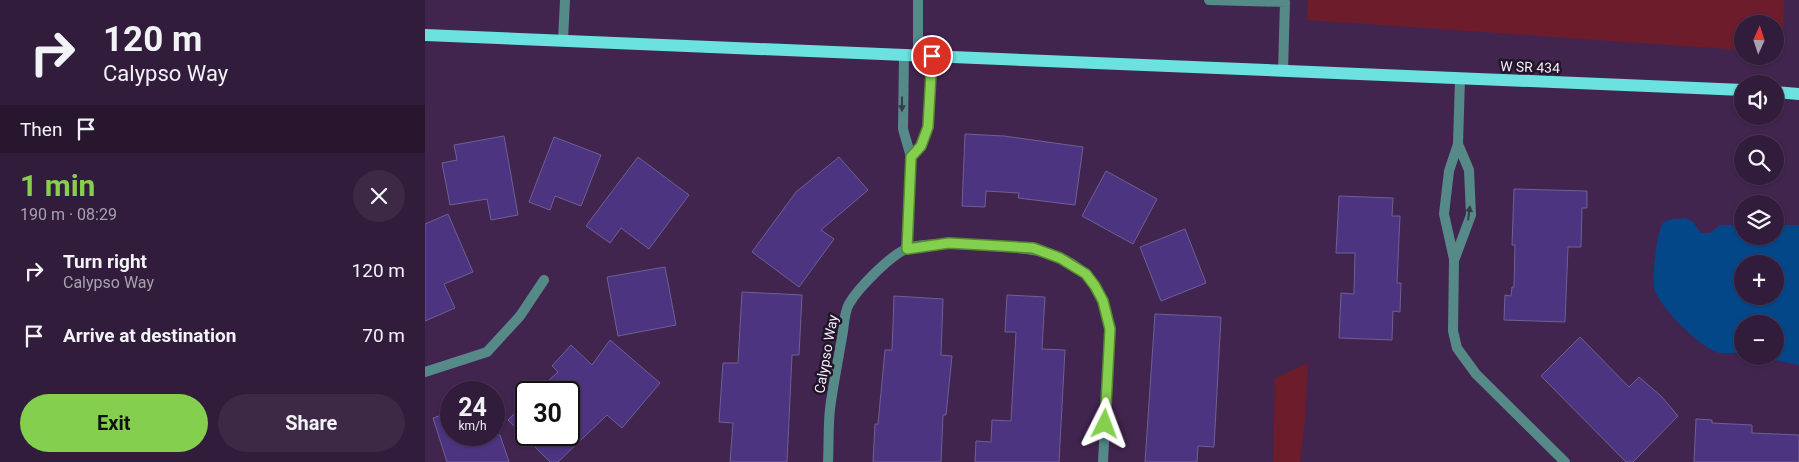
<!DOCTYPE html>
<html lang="en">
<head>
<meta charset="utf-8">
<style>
	:root { --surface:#321c3b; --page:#3d2946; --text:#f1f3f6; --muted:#a8a1af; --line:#4d3a55; --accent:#84cf4d }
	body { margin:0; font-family:Roboto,sans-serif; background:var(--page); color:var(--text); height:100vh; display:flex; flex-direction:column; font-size:19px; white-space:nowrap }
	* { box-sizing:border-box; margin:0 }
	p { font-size:16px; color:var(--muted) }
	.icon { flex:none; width:28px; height:28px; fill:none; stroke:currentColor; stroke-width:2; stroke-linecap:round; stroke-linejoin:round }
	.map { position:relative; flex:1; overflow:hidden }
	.panel { display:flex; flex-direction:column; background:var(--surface); width:425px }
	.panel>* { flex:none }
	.guide { background:#321c3b; color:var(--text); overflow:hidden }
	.needle { width:32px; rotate:3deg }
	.controls { position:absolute; left:1309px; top:15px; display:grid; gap:10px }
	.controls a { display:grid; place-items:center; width:50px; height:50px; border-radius:50%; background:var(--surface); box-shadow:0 1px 4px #0004,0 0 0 1px var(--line); font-size:25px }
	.speed { position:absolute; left:15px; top:381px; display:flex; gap:10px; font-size:25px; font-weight:700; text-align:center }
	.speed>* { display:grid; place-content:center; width:65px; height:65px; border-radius:50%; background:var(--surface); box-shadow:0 1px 4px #0004,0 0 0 1px var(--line); line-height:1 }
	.speed small { font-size:12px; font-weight:400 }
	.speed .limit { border:2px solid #111; border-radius:8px; background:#fff; color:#111 }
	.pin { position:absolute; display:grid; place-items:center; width:42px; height:42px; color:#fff; margin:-21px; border:2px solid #fff; border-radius:50%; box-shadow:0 1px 5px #0007 }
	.me { position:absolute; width:55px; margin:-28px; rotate:3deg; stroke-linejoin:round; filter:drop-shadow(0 0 4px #0008) }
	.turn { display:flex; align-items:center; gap:18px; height:105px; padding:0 20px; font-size:22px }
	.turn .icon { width:65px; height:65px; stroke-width:2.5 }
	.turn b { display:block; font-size:35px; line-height:42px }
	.then { display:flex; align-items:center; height:48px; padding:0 20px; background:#0003; gap:10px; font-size:19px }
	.round { display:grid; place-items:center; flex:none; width:52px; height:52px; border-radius:26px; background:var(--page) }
	.headline { display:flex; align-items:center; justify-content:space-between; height:85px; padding:0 20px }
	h1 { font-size:30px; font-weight:700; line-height:38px; color:var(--accent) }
	.button { display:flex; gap:10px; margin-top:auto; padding:10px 20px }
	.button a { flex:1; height:58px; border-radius:30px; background:var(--accent); color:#111; font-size:20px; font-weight:700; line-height:58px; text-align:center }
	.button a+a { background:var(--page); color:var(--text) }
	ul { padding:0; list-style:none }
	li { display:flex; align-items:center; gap:15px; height:65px; padding:0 20px }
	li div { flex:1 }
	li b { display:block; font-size:19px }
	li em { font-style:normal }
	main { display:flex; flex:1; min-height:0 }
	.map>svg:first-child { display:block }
	.green { fill:#6d1c2b }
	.water { fill:#044789; fill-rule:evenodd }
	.building { fill:#4c3481; stroke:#6c6093 }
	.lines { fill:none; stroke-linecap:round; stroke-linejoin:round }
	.lane { stroke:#558a89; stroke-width:10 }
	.street { stroke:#558a89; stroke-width:10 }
	.primary { stroke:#6be1e0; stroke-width:12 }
	.oneway { fill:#333e4a }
	.route-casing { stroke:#568732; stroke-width:12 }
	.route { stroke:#84cf4d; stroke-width:9 }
	.labels { text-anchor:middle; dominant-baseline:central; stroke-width:5; stroke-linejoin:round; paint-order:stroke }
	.street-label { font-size:14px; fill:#f6ecfc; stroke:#211528 }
</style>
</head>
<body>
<main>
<section class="panel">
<div class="guide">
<div class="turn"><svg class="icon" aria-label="right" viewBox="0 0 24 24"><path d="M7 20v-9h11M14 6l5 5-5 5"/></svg><div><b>120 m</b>Calypso Way</div></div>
<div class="then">Then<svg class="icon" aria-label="arrive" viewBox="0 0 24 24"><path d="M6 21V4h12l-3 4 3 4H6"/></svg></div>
</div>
<div class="headline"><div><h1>1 min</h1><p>190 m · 08:29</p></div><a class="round"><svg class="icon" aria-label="close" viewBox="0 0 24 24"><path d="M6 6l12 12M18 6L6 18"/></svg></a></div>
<ul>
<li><svg class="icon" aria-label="right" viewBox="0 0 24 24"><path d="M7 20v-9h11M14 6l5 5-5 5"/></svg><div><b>Turn right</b><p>Calypso Way</p></div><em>120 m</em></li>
<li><svg class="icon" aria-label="arrive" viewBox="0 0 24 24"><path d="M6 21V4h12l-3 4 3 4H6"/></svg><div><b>Arrive at destination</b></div><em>70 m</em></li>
</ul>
<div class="button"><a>Exit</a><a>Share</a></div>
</section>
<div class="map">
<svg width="1374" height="462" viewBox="0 0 1374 462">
	<rect width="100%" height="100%" fill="#42254f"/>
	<path class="green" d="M883,0H1359L1358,53L1350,52V24H1318L1317,50L882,20Z
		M883,363L880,420L875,462H848L850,378Z"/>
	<path class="water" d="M1260,218L1268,222L1276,233H1285L1295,225H1317L1318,236H1350V225H1374V365L1330,356H1350V324H1318L1317,353C1310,352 1302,354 1295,353C1276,349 1232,305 1229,287C1227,277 1232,230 1238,223C1244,218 1252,219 1260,218ZM1318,264H1350V296H1318Z"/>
	<path class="building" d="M540,134L579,136L658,147L650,205L593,198L594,193L561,191L560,207L537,206Z
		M79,136L93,215L66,220L62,199L25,205L17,163L32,160L29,145Z
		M129,137L176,155L156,206L130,196L125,210L104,202Z
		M213,157L264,195L224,249L196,228L185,243L161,226Z
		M414,157L443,190L396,230L409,239L374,287L327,252L371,192Z
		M681,171L732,199L708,244L657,216Z
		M1089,189L1162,191V208H1157L1156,247H1143L1140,322L1079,320L1080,295L1086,296L1087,287H1089L1090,245H1087Z
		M914,196L968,198L967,216H975L972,283H976L975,312L968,311L967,340L914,338L916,293L929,294L930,253H911Z
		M23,214L48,272L19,284L30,308L0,321V224Z
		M760,229L781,283L736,301L715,247Z
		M240,267L251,325L193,336L182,277Z
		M317,292L377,295L374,355H367L362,462H305L308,423L294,422L298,363H313Z
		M582,295L620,297L617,349L640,350L634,462H550L551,441L566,442L567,420L586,421L591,332H580Z
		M469,296L518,299L516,355L527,356L521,415H518L516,462H448L450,424H453L460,350H467Z
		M730,314L796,317L789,447L773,446L772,462H720Z
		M1155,337L1204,387L1214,377L1236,396L1253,416L1208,462H1201L1116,376Z
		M185,340L235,383L197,428L182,415L133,462H125L83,420L101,402V435H144V392H111L133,372L127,366L146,345L167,365Z
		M26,412V435H75L84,462H22L8,418Z
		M1271,419L1287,420V423L1327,425V433L1374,435V462H1269Z"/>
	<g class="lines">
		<path class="lane" d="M784,0L860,2L858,71
			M493,56V0"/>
		<path class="street" d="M138,40L140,0
			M479,55L478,129L486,157L482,249
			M1035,79L1033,144L1024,171L1019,214L1029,259L1028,331L1032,348L1051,374L1140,462
			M486,157L496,146L503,127L507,56
			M1030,258L1046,215L1044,170L1033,144
			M0,372L62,352L95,316L119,280
			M403,462C404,444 403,426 405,409C408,385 413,361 417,337C419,328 419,312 424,304C433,288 465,256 481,249C498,242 535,244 553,245C619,249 672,251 685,329L678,462"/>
		<path class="primary" d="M0,35L1318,90
			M1350,92L1374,94"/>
	</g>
	<defs><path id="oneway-solid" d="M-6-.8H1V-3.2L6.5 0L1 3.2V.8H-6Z" transform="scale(1.25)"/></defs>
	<g class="oneway">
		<use href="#oneway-solid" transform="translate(477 104) rotate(90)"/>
		<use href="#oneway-solid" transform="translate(1044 213) rotate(-83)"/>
	</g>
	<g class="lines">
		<defs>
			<path id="route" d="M507,56L503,127L496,146L486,157L482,249L524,243L608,248L635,258L661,274L670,286L678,301L685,329L680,424"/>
		</defs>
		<use href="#route" class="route-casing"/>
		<use href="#route" class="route"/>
	</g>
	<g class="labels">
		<g class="street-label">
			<text transform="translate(1105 67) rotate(2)">W SR 434</text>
			<text transform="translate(401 354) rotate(-80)">Calypso Way</text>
		</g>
	</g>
</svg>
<div class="controls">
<a><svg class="needle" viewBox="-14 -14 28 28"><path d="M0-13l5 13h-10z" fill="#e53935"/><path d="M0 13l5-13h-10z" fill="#a8a1af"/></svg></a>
<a><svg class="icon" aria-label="sound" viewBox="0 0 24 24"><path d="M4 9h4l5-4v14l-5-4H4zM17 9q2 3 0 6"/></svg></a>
<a><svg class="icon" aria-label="search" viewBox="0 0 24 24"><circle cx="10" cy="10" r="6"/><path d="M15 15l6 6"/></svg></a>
<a><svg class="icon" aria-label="layers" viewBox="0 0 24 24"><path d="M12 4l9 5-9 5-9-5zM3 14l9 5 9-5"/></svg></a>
<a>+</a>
<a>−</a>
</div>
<div class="speed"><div>24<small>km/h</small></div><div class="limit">30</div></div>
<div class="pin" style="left:507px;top:56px;background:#d93025"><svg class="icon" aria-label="arrive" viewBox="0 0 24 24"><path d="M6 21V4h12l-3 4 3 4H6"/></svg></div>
<svg class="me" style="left:680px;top:424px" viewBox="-20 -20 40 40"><path d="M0-17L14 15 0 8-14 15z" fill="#84cf4d" stroke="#fff" stroke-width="4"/></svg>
</div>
</main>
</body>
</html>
